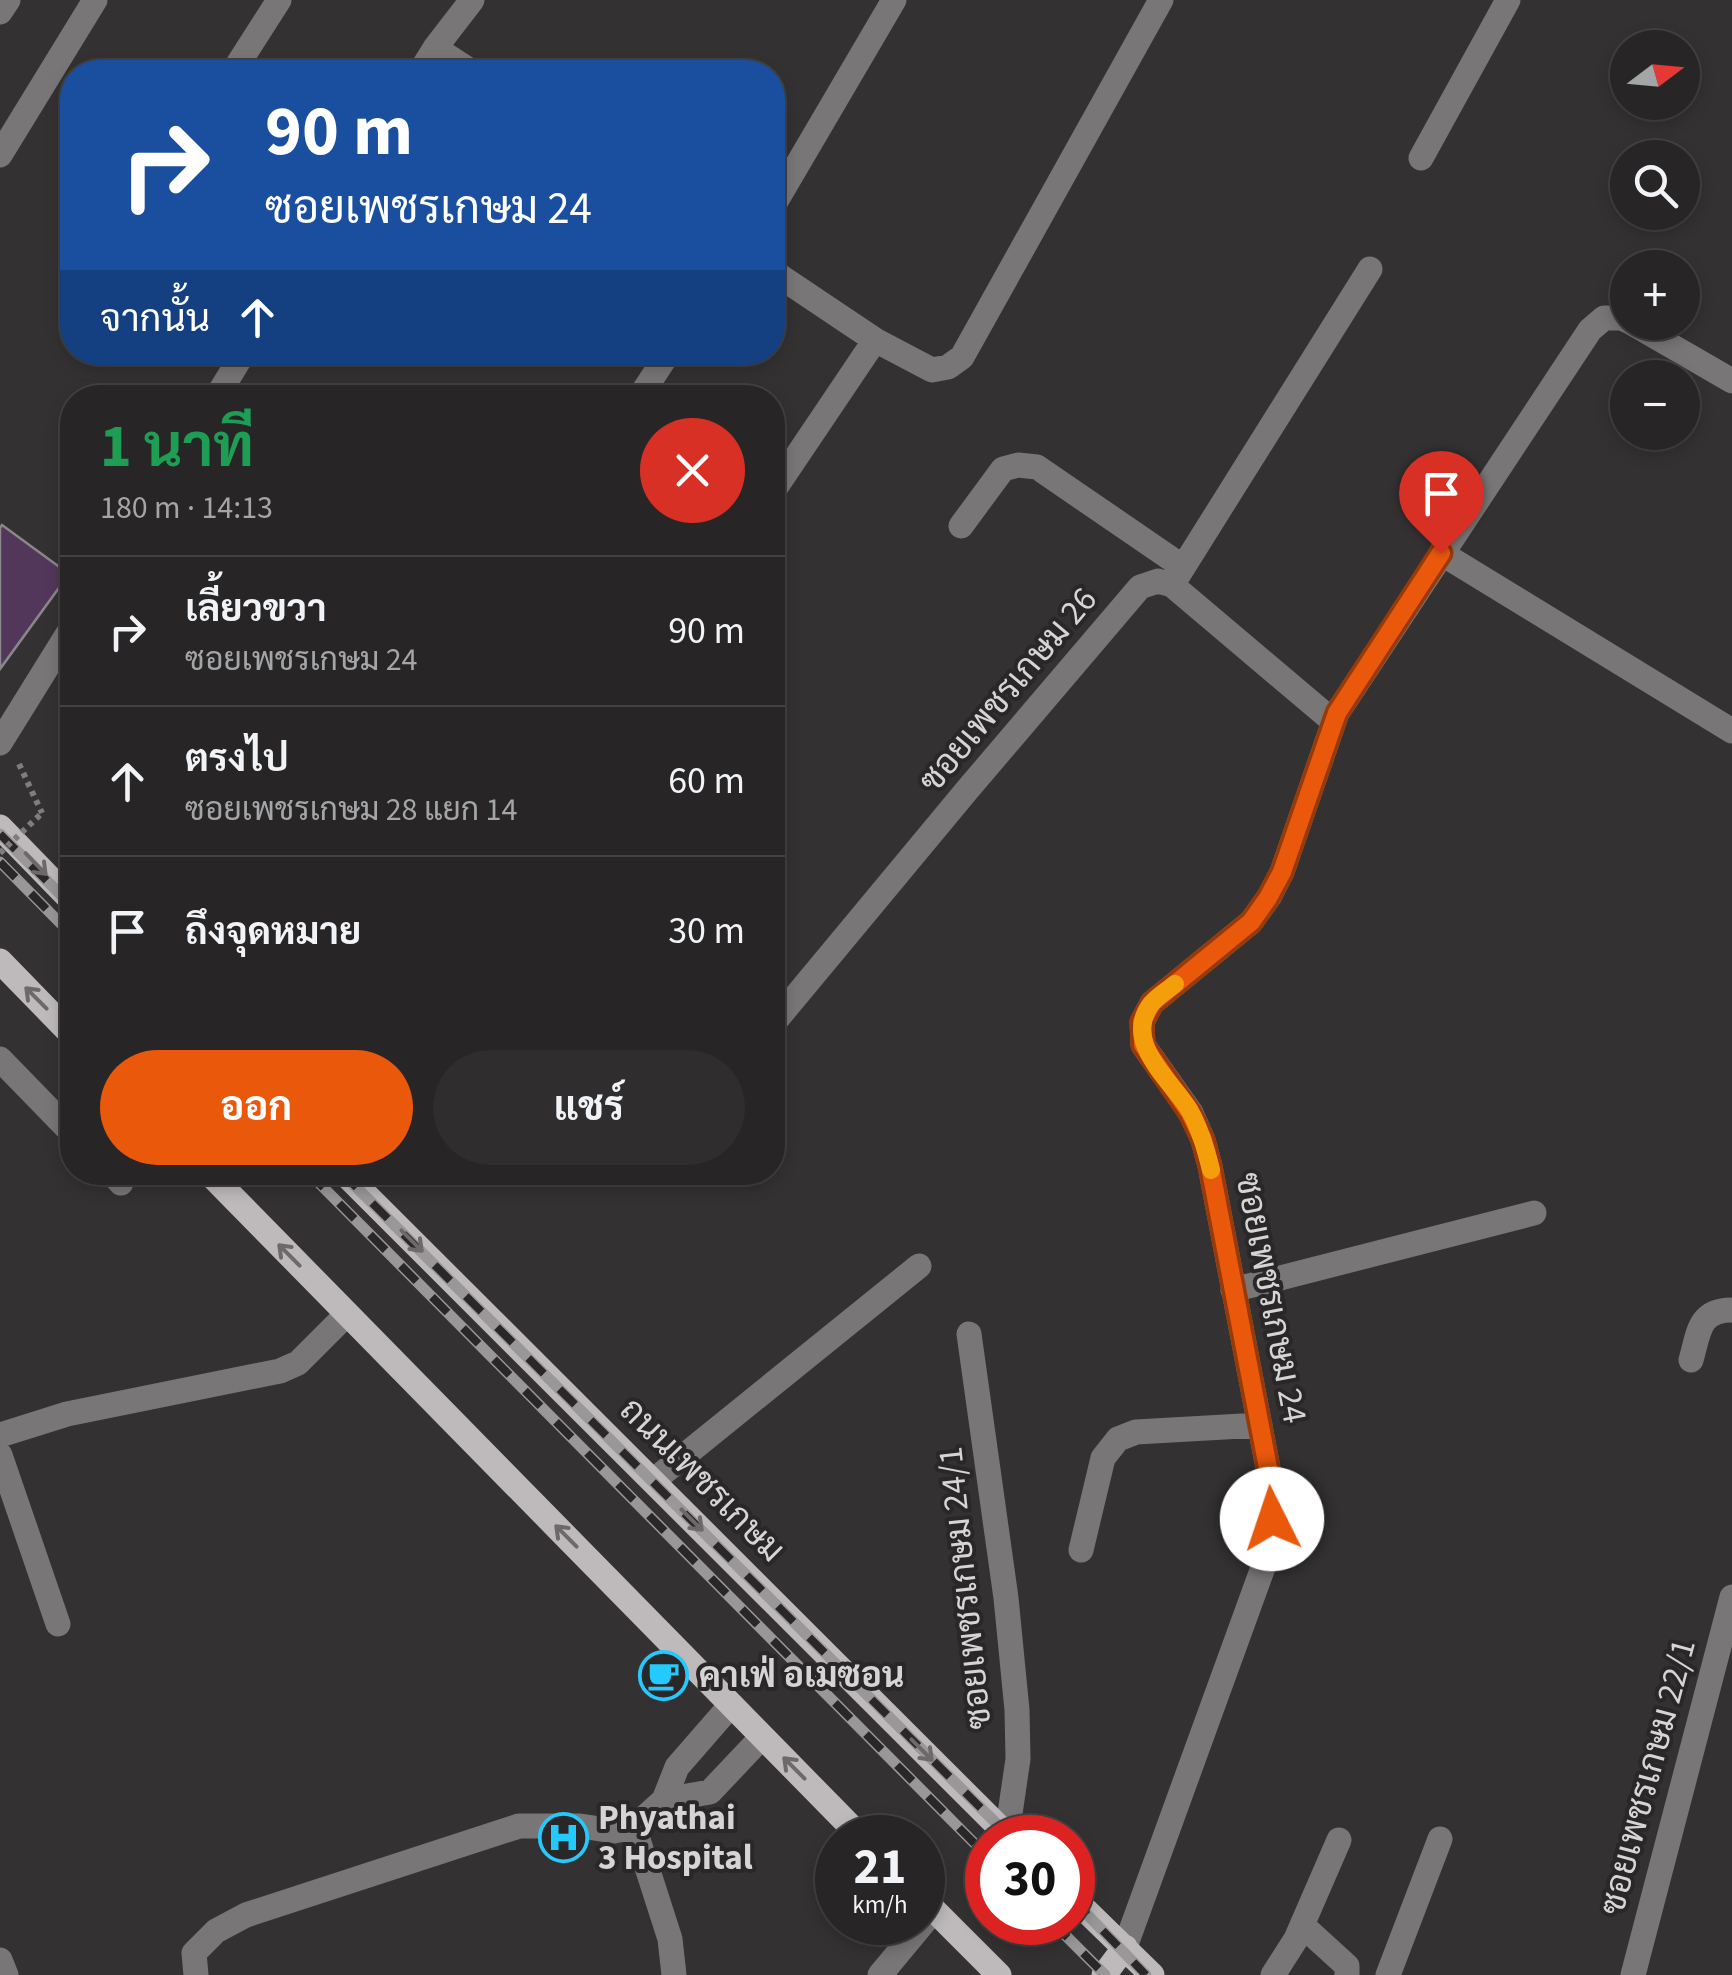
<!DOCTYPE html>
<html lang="th">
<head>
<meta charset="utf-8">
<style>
	:root { --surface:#272526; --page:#2f2d2e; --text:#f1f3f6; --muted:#a4a5a7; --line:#434243; --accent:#ea580c }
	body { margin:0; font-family:"Source Sans 3",Sarabun,sans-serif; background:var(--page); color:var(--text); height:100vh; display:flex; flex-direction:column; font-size:38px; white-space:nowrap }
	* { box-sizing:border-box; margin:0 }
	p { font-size:32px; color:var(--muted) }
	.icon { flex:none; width:55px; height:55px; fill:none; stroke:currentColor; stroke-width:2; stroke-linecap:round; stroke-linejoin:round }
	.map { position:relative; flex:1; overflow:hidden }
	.side { position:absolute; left:60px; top:385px; width:725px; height:800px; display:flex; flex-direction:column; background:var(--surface); border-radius:40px; box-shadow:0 5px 15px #0003,0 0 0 2px var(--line) }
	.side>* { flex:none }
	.top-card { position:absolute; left:60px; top:60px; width:725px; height:305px; border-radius:40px; box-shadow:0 5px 15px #0003,0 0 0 2px var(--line); background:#1a4fa0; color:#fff; overflow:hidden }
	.needle { width:65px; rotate:74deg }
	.buttons { position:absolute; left:1610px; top:30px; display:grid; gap:20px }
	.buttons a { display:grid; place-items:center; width:90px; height:90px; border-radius:50%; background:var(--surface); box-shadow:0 5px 15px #0003,0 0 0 2px var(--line); font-size:50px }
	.speed { position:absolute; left:815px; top:1815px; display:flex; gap:20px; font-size:50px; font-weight:700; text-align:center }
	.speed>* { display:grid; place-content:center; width:130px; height:130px; border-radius:50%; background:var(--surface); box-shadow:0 5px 15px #0003,0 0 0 2px var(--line); line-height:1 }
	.speed small { font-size:25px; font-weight:400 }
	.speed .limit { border:15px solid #d22; background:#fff; color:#111 }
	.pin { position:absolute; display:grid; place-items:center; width:85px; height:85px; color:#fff; margin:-102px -42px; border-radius:50% 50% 50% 0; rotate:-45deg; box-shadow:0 0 10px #0007 }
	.pin .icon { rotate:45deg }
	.me { position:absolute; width:110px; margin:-55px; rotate:356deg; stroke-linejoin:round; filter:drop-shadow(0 0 8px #0008) }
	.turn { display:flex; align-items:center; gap:35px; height:210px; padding:0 40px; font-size:45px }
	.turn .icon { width:130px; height:130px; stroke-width:2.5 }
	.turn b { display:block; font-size:70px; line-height:85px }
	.then { display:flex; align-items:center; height:95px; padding:0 40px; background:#0003; gap:20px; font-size:38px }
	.round { display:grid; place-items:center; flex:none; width:105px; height:105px; border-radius:52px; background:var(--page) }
	.summary { display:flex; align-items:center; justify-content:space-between; height:170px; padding:0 40px }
	h1 { font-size:60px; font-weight:700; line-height:75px; color:#1e9e55 }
	.action { display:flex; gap:20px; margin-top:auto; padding:20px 40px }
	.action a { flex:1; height:115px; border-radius:60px; background:var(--accent); color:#fff; font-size:40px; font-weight:700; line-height:115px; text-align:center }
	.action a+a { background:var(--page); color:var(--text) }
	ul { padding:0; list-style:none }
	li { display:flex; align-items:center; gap:30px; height:150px; padding:0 40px; border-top:2px solid var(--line) }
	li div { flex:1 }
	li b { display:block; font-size:38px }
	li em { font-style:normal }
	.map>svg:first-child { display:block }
	.building { fill:#52375a; stroke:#89878a; stroke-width:2.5 }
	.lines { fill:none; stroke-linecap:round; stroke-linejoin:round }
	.path { stroke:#807d7e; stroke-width:6; stroke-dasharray:5 5; stroke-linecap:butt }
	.minor { stroke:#787677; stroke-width:25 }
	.major { stroke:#bebabb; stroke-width:25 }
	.rail-casing { stroke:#9a9798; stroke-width:11 }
	.rail { stroke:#2a2728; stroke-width:8; stroke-dasharray:22; stroke-linecap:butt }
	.path-bridge { stroke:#807d7e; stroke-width:6; stroke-dasharray:5 5; stroke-linecap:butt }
	.oneway { stroke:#6d696a }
	.route-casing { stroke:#983908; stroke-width:25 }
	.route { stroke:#ea580c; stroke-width:18 }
	.slow { stroke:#f59e0b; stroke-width:18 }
	.labels { text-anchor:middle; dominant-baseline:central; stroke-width:8; stroke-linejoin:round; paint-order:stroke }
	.street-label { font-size:35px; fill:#d6d4d5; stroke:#2a2728 }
	.poi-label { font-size:35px; font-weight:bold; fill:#d6d4d5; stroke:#2a2728; text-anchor:start }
</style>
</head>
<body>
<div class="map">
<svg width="1732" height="1975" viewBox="0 0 1732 1975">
	<rect width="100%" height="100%" fill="#343132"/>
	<path class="building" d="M2,525L69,574L0,669V528Z"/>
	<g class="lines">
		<path class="path" d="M19,764L42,813"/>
		<path class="minor" d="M0,12L8,0
			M435,48L472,72
			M233,72L279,0
			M420,72L435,48L472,0
			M0,155L95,0
			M1421,158L1508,0
			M772,208L894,0
			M772,271L875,340L932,370L948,367L962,357L1161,0
			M1630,322L1732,381
			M216,398L244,352
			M639,398L669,352
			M772,493L875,340
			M961,526L1003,469L1018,465L1037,467L1183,567
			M1441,553L1732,731
			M1172,585L1370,269
			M0,743L72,627
			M772,1025L968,789L1140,587L1158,581L1172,585L1334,722
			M0,1059L72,1133
			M111,1172L121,1183
			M1233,1290L1534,1213
			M969,1334L1006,1598L1017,1710L1018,1759L1007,1834
			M1691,1360C1699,1333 1698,1310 1732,1310
			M0,1435L67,1414L280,1371L298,1363L347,1314
			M0,1455L58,1624
			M653,1481L919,1266
			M1081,1550L1103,1458L1118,1439L1136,1432L1260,1425
			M664,1800L710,1792L762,1737
			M634,1827L670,1939L674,1975
			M1302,1925L1347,1966V1975
			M1125,1947L1265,1562L1272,1519L1269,1473L1210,1166L1203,1140L1191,1113L1143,1045L1142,1022L1152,1003L1251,922L1269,897L1282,872L1337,713L1590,330L1604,318H1622L1628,321
			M0,1960L6,1975
			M196,1975L194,1953L216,1931L246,1915L519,1826H580L614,1831L634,1827L664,1800L677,1767L731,1705
			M880,1975L934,1910
			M1273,1975L1296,1939L1339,1840
			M1388,1975L1440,1839
			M1633,1975L1732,1597"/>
		<path class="major" d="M0,827L72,901
			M0,961L72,1035
			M208,1172L862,1838
			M343,1172L1010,1838
			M1072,1897L1152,1975
			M922,1898L999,1975
			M1104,1975L1125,1947"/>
		<defs>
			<path id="rail" d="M0,834L72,906
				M0,862L72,935
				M308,1172L988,1857
				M341,1172L1011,1838
				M1072,1899L1146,1975
				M1052,1922L1105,1975"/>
		</defs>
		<use href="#rail" class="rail-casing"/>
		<use href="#rail" class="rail"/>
		<path class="path-bridge" d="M0,853L42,813"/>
	</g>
	<defs><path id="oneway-shaft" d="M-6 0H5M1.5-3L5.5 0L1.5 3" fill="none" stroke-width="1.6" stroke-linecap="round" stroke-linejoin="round" transform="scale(2.5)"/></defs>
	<g class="oneway">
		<use href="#oneway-shaft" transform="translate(36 864) rotate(46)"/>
		<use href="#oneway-shaft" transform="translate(36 998) rotate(-135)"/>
		<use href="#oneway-shaft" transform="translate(412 1241) rotate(45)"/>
		<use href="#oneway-shaft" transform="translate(289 1255) rotate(-135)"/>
		<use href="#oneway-shaft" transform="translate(692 1520) rotate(45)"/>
		<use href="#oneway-shaft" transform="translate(566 1536) rotate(-135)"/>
		<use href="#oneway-shaft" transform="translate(922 1750) rotate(45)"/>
		<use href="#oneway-shaft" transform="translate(794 1768) rotate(-135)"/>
	</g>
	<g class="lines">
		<defs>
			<path id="route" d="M1272,1519L1269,1473L1210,1166L1203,1140L1190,1113L1143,1045L1142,1022L1152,1003L1251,922L1268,898L1282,872L1337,713L1441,553"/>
		</defs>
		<use href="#route" class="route-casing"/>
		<use href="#route" class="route"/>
		<path class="slow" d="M1175,984C1168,990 1157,996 1151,1004C1122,1042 1171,1080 1190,1111C1200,1129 1206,1149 1211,1170"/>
	</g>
	<defs>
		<symbol id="cafe-ring" viewBox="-11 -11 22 22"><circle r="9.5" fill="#2a2728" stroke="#24c9fe" stroke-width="1.5"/><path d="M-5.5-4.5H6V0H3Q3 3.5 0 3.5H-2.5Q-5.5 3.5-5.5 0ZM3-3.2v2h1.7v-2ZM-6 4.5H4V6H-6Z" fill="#24c9fe"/></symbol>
		<symbol id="hospital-ring" viewBox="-11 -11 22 22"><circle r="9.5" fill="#2a2728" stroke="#24c9fe" stroke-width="1.5"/><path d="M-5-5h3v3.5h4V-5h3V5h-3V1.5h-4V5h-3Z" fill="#24c9fe"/></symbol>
	</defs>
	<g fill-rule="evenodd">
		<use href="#cafe-ring" x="636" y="1648" width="55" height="55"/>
		<use href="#hospital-ring" x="536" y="1810" width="55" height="55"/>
	</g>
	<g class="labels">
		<g class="street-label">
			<text transform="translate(1008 690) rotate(-50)">ซอยเพชรเกษม 26</text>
			<text transform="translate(1271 1298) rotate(79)">ซอยเพชรเกษม 24</text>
			<text transform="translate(702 1480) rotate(45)">ถนนเพชรเกษม</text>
			<text transform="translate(965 1588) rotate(-96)">ซอยเพชรเกษม 24/1</text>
			<text transform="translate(1648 1777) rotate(-75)">ซอยเพชรเกษม 22/1</text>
		</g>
		<g class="poi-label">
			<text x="699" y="1676">คาเฟ่ อเมซอน</text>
			<text x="598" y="1818">Phyathai<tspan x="598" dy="40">3 Hospital</tspan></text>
		</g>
	</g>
</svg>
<div class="buttons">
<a><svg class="needle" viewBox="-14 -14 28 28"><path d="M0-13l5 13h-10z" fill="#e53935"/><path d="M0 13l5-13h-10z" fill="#a4a5a7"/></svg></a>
<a><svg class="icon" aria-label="search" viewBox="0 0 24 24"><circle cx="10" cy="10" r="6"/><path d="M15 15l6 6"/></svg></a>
<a>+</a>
<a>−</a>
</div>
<div class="speed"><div>21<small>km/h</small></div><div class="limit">30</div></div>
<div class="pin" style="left:1441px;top:553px;background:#d93025"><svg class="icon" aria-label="arrive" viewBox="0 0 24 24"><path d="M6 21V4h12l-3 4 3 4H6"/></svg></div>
<svg class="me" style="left:1272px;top:1519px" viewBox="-20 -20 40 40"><circle r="19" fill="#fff"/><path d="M0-13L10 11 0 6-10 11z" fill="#ea580c"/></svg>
<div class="top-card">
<div class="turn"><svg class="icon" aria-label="right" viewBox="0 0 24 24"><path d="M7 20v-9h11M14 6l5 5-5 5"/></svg><div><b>90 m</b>ซอยเพชรเกษม 24</div></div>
<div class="then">จากนั้น<svg class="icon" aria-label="ahead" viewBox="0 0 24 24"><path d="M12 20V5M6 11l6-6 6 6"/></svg></div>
</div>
<section class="side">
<div class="summary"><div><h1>1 นาที</h1><p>180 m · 14:13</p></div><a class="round" style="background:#d93025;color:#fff"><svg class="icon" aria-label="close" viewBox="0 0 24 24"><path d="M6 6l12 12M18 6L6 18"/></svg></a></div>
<ul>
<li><svg class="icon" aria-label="right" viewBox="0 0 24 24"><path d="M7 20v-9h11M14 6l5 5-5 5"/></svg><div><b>เลี้ยวขวา</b><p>ซอยเพชรเกษม 24</p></div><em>90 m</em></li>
<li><svg class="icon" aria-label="ahead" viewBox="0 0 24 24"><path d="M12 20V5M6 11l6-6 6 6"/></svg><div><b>ตรงไป</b><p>ซอยเพชรเกษม 28 แยก 14</p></div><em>60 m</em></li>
<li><svg class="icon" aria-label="arrive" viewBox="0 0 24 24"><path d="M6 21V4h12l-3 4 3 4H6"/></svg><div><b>ถึงจุดหมาย</b></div><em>30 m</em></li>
</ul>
<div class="action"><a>ออก</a><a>แชร์</a></div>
</section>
</div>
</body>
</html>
